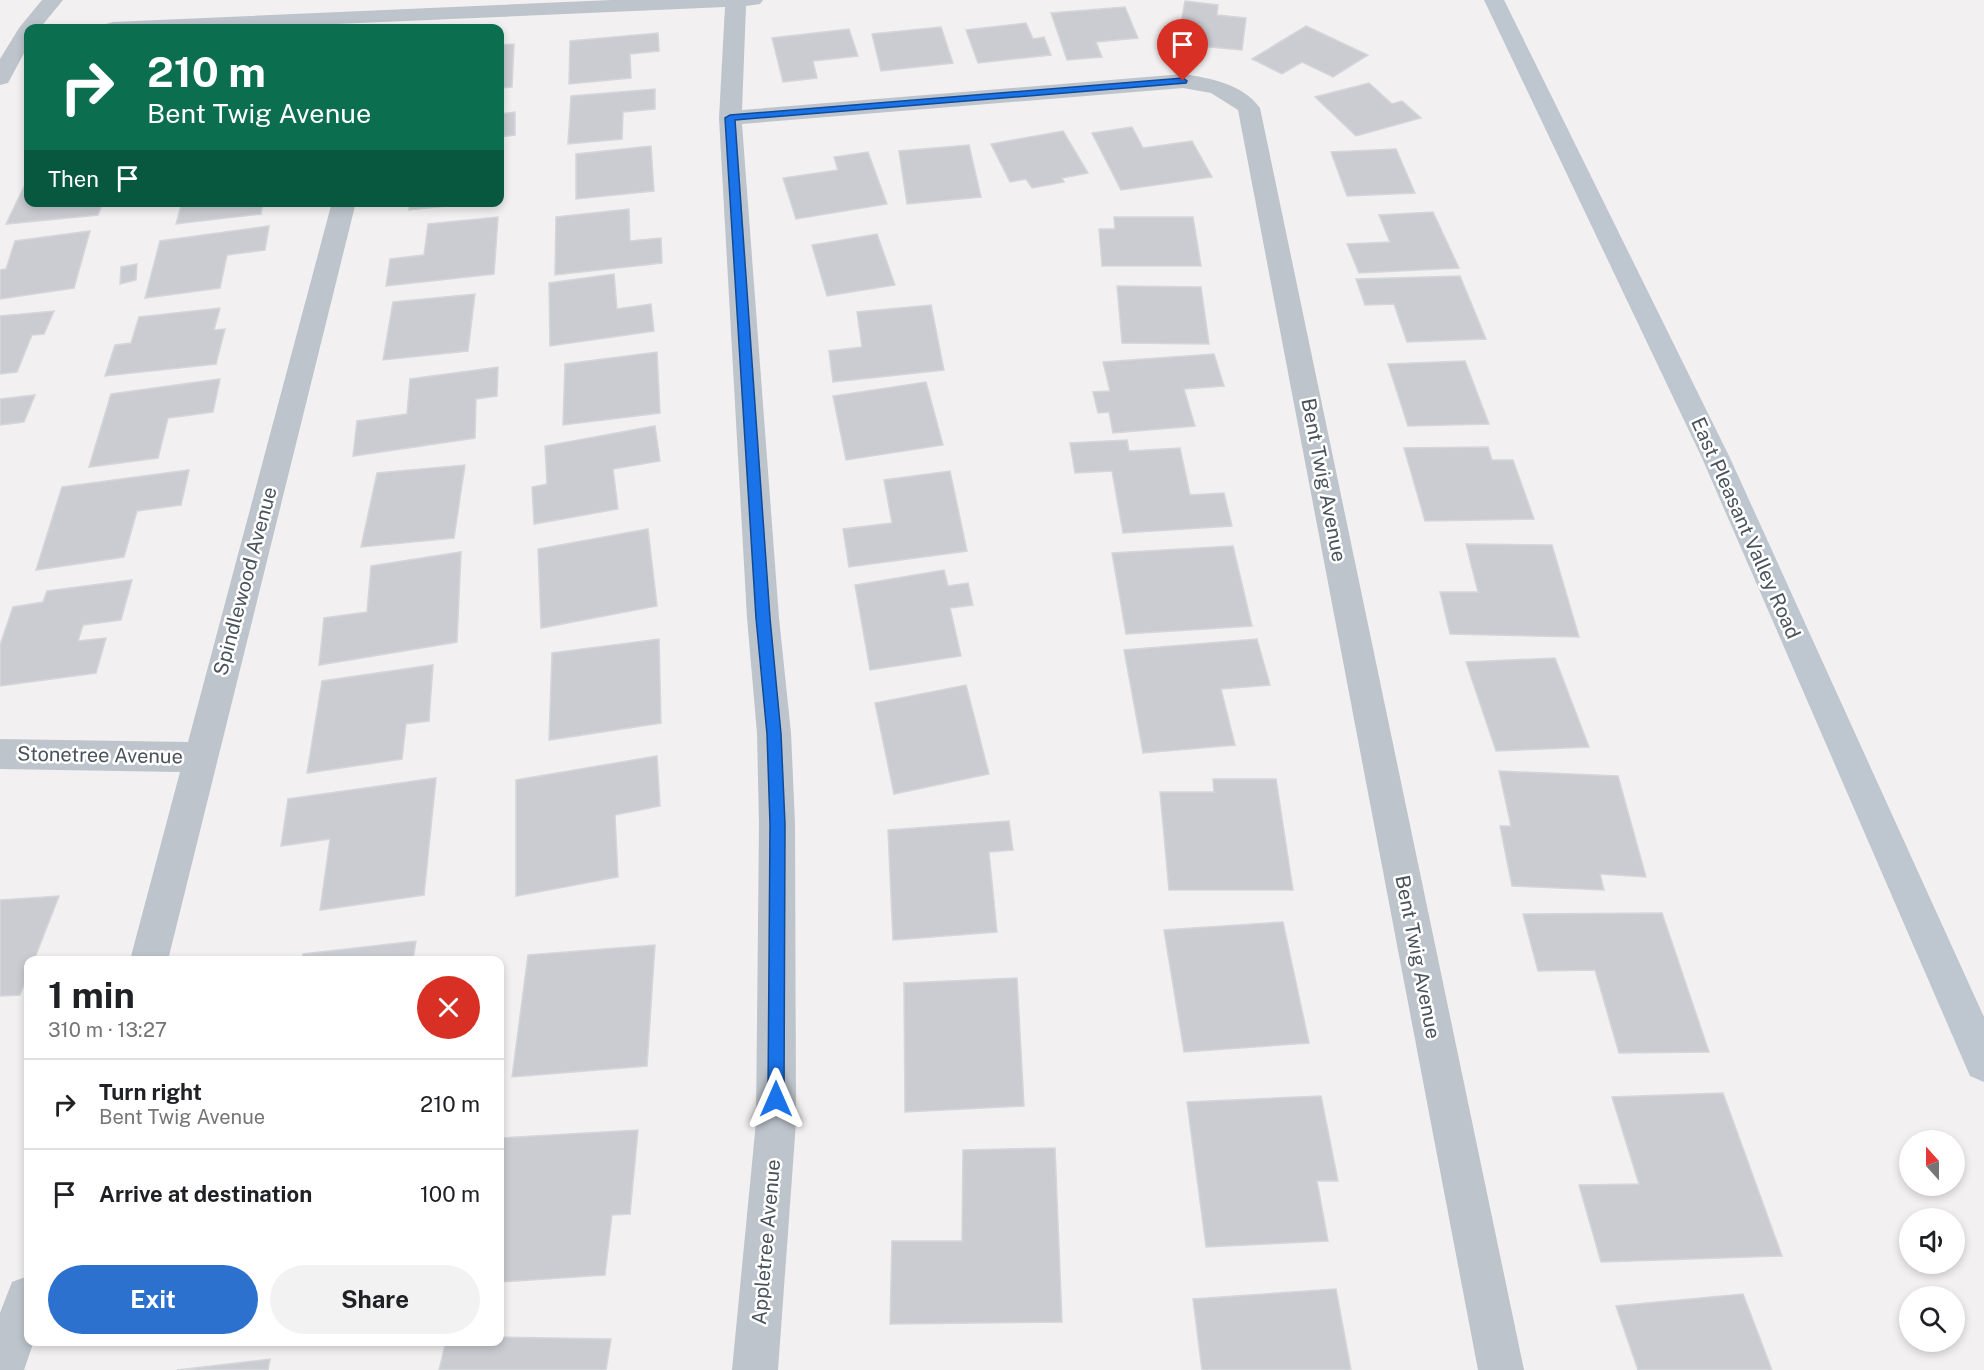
<!DOCTYPE html>
<html lang="en">
<head>
<meta charset="utf-8">
<style>
	:root { --surface:#fff; --page:#f2f2f2; --text:#202124; --muted:#757577; --line:#e0e0e0; --accent:#2d71cf }
	body { margin:0; font-family:"Public Sans",sans-serif; background:var(--page); color:var(--text); height:100vh; display:flex; flex-direction:column; font-size:22px; white-space:nowrap }
	* { box-sizing:border-box; margin:0 }
	p { font-size:20px; color:var(--muted) }
	.icon { flex:none; width:33px; height:33px; fill:none; stroke:currentColor; stroke-width:2; stroke-linecap:round; stroke-linejoin:round }
	.map { position:relative; flex:1; overflow:hidden }
	.drawer { position:absolute; left:24px; top:956px; width:480px; height:390px; display:flex; flex-direction:column; background:var(--surface); border-radius:12px; box-shadow:0 3px 9px #0003 }
	.drawer>* { flex:none }
	.guide { position:absolute; left:24px; top:24px; width:480px; height:183px; border-radius:12px; box-shadow:0 3px 9px #0003; background:#0b6e4f; color:#fff; overflow:hidden }
	.needle { width:39px; rotate:339deg }
	.fabs { position:absolute; left:1899px; top:1130px; display:grid; gap:12px }
	.fabs a { display:grid; place-items:center; width:66px; height:66px; border-radius:50%; background:var(--surface); box-shadow:0 3px 9px #0003; font-size:30px }
	.pin { position:absolute; display:grid; place-items:center; width:51px; height:51px; color:#fff; margin:-62px -26px; border-radius:50% 50% 50% 0; rotate:-45deg; box-shadow:0 0 6px #0007 }
	.pin .icon { rotate:45deg }
	.me { position:absolute; width:66px; margin:-33px; rotate:0deg; stroke-linejoin:round; filter:drop-shadow(0 0 4px #0008) }
	.turn { display:flex; align-items:center; gap:21px; height:126px; padding:0 24px; font-size:27px }
	.turn .icon { width:78px; height:78px; stroke-width:2.5 }
	.turn b { display:block; font-size:42px; line-height:51px }
	.then { display:flex; align-items:center; height:57px; padding:0 24px; background:#0003; gap:12px; font-size:22px }
	.round { display:grid; place-items:center; flex:none; width:63px; height:63px; border-radius:32px; background:var(--page) }
	.summary { display:flex; align-items:center; justify-content:space-between; height:102px; padding:0 24px }
	h1 { font-size:36px; font-weight:700; line-height:45px }
	.primary-button { display:flex; gap:12px; margin-top:auto; padding:12px 24px }
	.primary-button a { flex:1; height:69px; border-radius:36px; background:var(--accent); color:#fff; font-size:24px; font-weight:700; line-height:69px; text-align:center }
	.primary-button a+a { background:var(--page); color:var(--text) }
	ul { padding:0; list-style:none }
	li { display:flex; align-items:center; gap:18px; height:90px; padding:0 24px; border-top:2px solid var(--line) }
	li div { flex:1 }
	li b { display:block; font-size:22px }
	li em { font-style:normal }
	.map>svg:first-child { display:block }
	.building { fill:#cbccd2; stroke:#d4d6da; stroke-width:1.5 }
	.lines { fill:none; stroke-linecap:round; stroke-linejoin:round }
	.minor { fill:#bdc4cb; fill-rule:evenodd }
	.secondary { fill:#bec6cf; fill-rule:evenodd }
	.route { fill:#1a73e8; stroke:#114b97; stroke-width:1.5 }
	.labels { text-anchor:middle; dominant-baseline:central; stroke-width:5; stroke-linejoin:round; paint-order:stroke }
	.street-label { font-size:20px; fill:#4a535b; stroke:#fff }
</style>
</head>
<body>
<div class="map">
<svg width="1984" height="1370" viewBox="0 0 1984 1370">
	<rect width="100%" height="100%" fill="#f2f0f0"/>
	<path class="building" d="M1185,1L1218,5L1217,15L1246,18L1242,50L1177,44Z
		M1125,7L1138,38L1096,42L1102,57L1067,60L1051,13Z
		M1026,23L1033,39L1044,37L1051,55L978,63L966,30Z
		M1306,26L1368,55L1333,77L1302,62L1282,74L1252,59Z
		M941,27L953,63L881,71L872,34Z
		M849,29L858,56L813,61L817,78L783,82L772,38Z
		M658,33L659,51L630,54L631,78L569,84L570,41Z
		M514,44L512,87L500,88V45Z
		M1369,83L1392,104L1402,101L1421,118L1356,136L1315,97Z
		M655,89V109L623,112L622,139L568,144L571,96Z
		M515,112V135L500,137V114Z
		M1132,127L1143,148L1192,141L1212,177L1121,190L1092,133Z
		M1063,131L1088,173L1062,178L1064,182L1032,188L1026,179L1010,182L991,144Z
		M969,145L981,197L907,204L899,151Z
		M651,146L654,191L576,199V154Z
		M1396,149L1415,193L1347,196L1331,152Z
		M868,152L887,204L796,219L783,178L838,170L834,157Z
		M28,178V202H103L98,215L6,224Z
		M182,202H263L261,214L176,224Z
		M410,202H484L409,210Z
		M629,209L630,241L661,238L662,263L555,275L556,217Z
		M1433,212L1459,268L1359,273L1347,244L1390,242L1379,215Z
		M498,217L494,274L386,286L390,259L424,255L428,224Z
		M1114,217H1193L1201,266H1102L1099,229H1115Z
		M269,226L265,250L227,255L220,288L145,298L160,241Z
		M90,231L74,288L0,299V270L6,269L15,241Z
		M877,234L895,285L827,296L812,245Z
		M137,264L136,280L120,284L121,267Z
		M614,274L617,309L651,304L654,331L550,346L549,283Z
		M1460,276L1486,339L1407,342L1394,304L1365,305L1356,279Z
		M1117,286L1201,287L1209,344L1122,343Z
		M475,294L468,351L383,360L393,302Z
		M931,305L944,370L833,382L829,351L862,347L857,312Z
		M220,308L214,330L225,329L216,364L105,376L115,345L131,343L139,317Z
		M54,311L44,334L32,335L17,372L0,374V316Z
		M657,352L660,413L563,425L565,364Z
		M1214,354L1224,386L1184,389L1195,426L1113,433L1109,412L1098,413L1093,392L1110,391L1103,362Z
		M1465,361L1489,424L1408,426L1388,364Z
		M498,367L497,396L476,399L475,438L353,456L357,421L407,414L410,379Z
		M220,379L213,412L168,418L158,458L89,467L111,394Z
		M926,382L943,445L846,460L833,396Z
		M35,395L24,422L0,425V399Z
		M655,426L660,461L613,469L618,509L534,524L532,487L547,484L545,446Z
		M1127,440L1129,451L1180,448L1190,495L1224,493L1232,526L1123,533L1112,471L1075,473L1070,443Z
		M1488,447L1492,460H1513L1534,519L1425,521L1404,448Z
		M465,465L454,538L361,547L377,473Z
		M189,470L181,505L137,511L124,557L36,570L62,487Z
		M950,471L967,551L849,567L843,529L892,523L884,480Z
		M648,529L657,606L541,628L538,549Z
		M1466,544L1552,545L1579,637L1450,634L1440,592H1478Z
		M1233,546L1252,626L1126,634L1112,553Z
		M461,552L457,642L319,665L324,618L367,612L371,566Z
		M944,570L948,586L968,583L973,605L950,608L961,656L870,670L855,585Z
		M132,580L121,620L83,625L78,641L106,638L96,673L0,686V645L13,607L43,602L47,591Z
		M659,639L661,723L549,740L552,653Z
		M1257,639L1270,685L1221,689L1235,745L1143,753L1124,650Z
		M1555,658L1589,747L1496,751L1466,662Z
		M433,665L429,721L406,724L402,759L307,773L322,681Z
		M966,685L989,774L894,794L875,703Z
		M657,756L660,806L615,815L618,877L516,896V780Z
		M1499,771L1618,776L1646,877L1600,874L1604,890L1512,886L1500,826H1511Z
		M436,778L424,895L320,910L330,839L281,846L288,799Z
		M1213,779H1276L1293,890H1169L1160,792H1214Z
		M1009,821L1013,850L989,852L997,932L893,940L888,830Z
		M59,896L34,960H28V974L20,995L0,996V900Z
		M1662,913L1709,1052L1619,1053L1595,970L1538,971L1523,914Z
		M1283,922L1309,1043L1184,1052L1164,930Z
		M416,941L413,960H302L303,954Z
		M655,945L647,1066L512,1077L528,955Z
		M1017,978L1024,1106L905,1112L904,983Z
		M1723,1093L1782,1256L1601,1262L1579,1185L1639,1184L1612,1097Z
		M1321,1096L1338,1181H1317L1328,1241L1206,1247L1187,1102Z
		M638,1130L630,1214L612,1215L605,1275L500,1282V1138Z
		M1055,1148L1062,1322L890,1324L892,1241H962L963,1150Z
		M1336,1289L1351,1370H1202L1193,1299Z
		M1743,1294L1772,1370H1638L1616,1306Z
		M500,1337L611,1339L606,1370H439L446,1341H500Z
		M270,1359L268,1370H177Z"/>
	<g class="lines">
		<path class="minor" d="M42,0H63L40,28H28V46L8,83L0,85V59L19,28Z
			M612,0H763L760,4L746,6L742,110L1183,74C1210,78 1243,84 1260,108L1524,1370H1478L1238,110L1211,93L1183,88L742,124L779,618L791,733L795,824L796,1122L778,1370H732L756,1122L759,824L757,733L747,618L719,118L725,7L245,28H103L106,24L113,22Z
			M332,202H356L168,960H130L180,772L0,769V739L188,742Z
			M28,1276V1341H34L24,1370H0V1313L12,1282Z"/>
		<path class="secondary" d="M1484,0H1504L1730,458L1984,1017V1082L1970,1076L1702,458Z"/>
	</g>
	<path class="route" d="M1183,78L1187,81L1186,83L735,120L770,618L781,734L785,824L784,1099L782,1105L776,1107L770,1105L768,1099L770,824L767,734L756,618L725,118L730,115Z"/>
	<g class="labels">
		<g class="street-label">
			<text transform="translate(1324 480) rotate(79)">Bent Twig Avenue</text>
			<text transform="translate(1746 528) rotate(66)">East Pleasant Valley Road</text>
			<text transform="translate(245 581) rotate(-75)">Spindlewood Avenue</text>
			<text transform="translate(100 755) rotate(1)">Stonetree Avenue</text>
			<text transform="translate(1418 957) rotate(79)">Bent Twig Avenue</text>
			<text transform="translate(766 1242) rotate(-85)">Appletree Avenue</text>
		</g>
	</g>
</svg>
<div class="fabs">
<a><svg class="needle" viewBox="-14 -14 28 28"><path d="M0-13l5 13h-10z" fill="#e53935"/><path d="M0 13l5-13h-10z" fill="#757577"/></svg></a>
<a><svg class="icon" aria-label="sound" viewBox="0 0 24 24"><path d="M4 9h4l5-4v14l-5-4H4zM17 9q2 3 0 6"/></svg></a>
<a><svg class="icon" aria-label="search" viewBox="0 0 24 24"><circle cx="10" cy="10" r="6"/><path d="M15 15l6 6"/></svg></a>
</div>
<div class="pin" style="left:1183px;top:81px;background:#d93025"><svg class="icon" aria-label="arrive" viewBox="0 0 24 24"><path d="M6 21V4h12l-3 4 3 4H6"/></svg></div>
<svg class="me" style="left:776px;top:1099px" viewBox="-20 -20 40 40"><path d="M0-17L14 15 0 8-14 15z" fill="#1a73e8" stroke="#fff" stroke-width="4"/></svg>
<div class="guide">
<div class="turn"><svg class="icon" aria-label="right" viewBox="0 0 24 24"><path d="M7 20v-9h11M14 6l5 5-5 5"/></svg><div><b>210 m</b>Bent Twig Avenue</div></div>
<div class="then">Then<svg class="icon" aria-label="arrive" viewBox="0 0 24 24"><path d="M6 21V4h12l-3 4 3 4H6"/></svg></div>
</div>
<section class="drawer">
<div class="summary"><div><h1>1 min</h1><p>310 m · 13:27</p></div><a class="round" style="background:#d93025;color:#fff"><svg class="icon" aria-label="close" viewBox="0 0 24 24"><path d="M6 6l12 12M18 6L6 18"/></svg></a></div>
<ul>
<li><svg class="icon" aria-label="right" viewBox="0 0 24 24"><path d="M7 20v-9h11M14 6l5 5-5 5"/></svg><div><b>Turn right</b><p>Bent Twig Avenue</p></div><em>210 m</em></li>
<li><svg class="icon" aria-label="arrive" viewBox="0 0 24 24"><path d="M6 21V4h12l-3 4 3 4H6"/></svg><div><b>Arrive at destination</b></div><em>100 m</em></li>
</ul>
<div class="primary-button"><a>Exit</a><a>Share</a></div>
</section>
</div>
</body>
</html>
